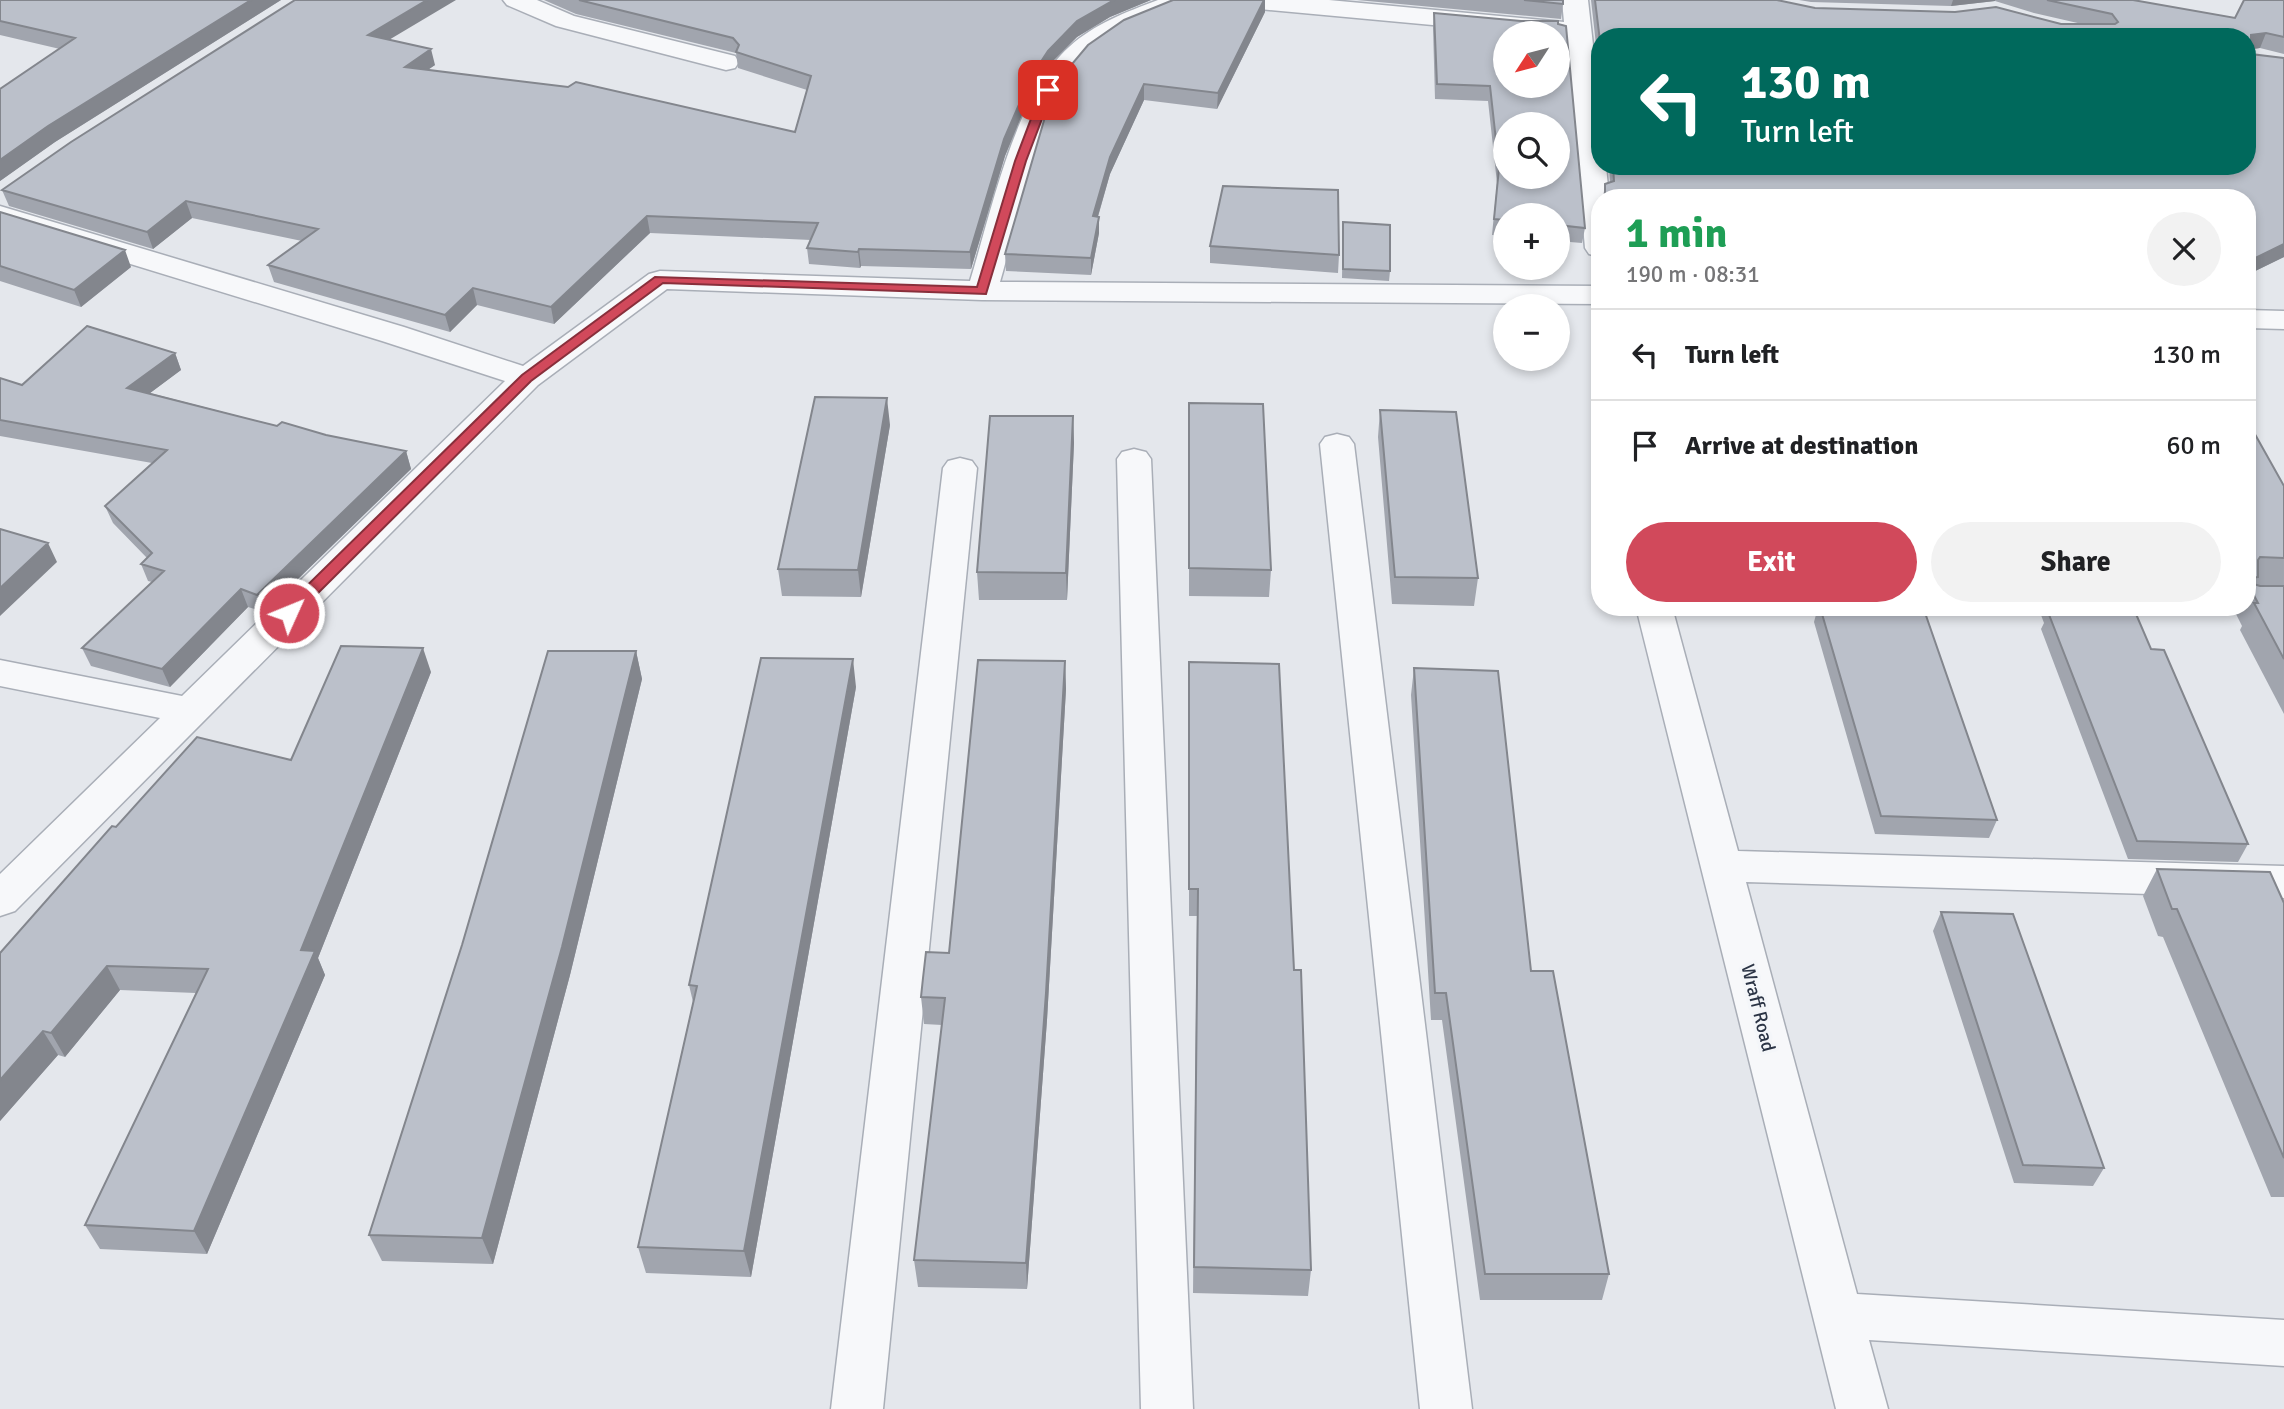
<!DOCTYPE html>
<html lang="en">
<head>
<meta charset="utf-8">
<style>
	:root { --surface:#fff; --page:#f2f2f2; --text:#202124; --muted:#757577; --line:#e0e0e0; --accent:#d1495b }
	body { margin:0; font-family:Signika,sans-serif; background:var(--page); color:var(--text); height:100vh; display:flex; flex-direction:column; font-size:26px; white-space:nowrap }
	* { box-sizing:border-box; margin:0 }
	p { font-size:23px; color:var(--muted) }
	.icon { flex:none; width:38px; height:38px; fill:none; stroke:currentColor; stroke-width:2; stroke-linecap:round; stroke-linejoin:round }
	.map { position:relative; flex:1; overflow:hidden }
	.side { position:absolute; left:1591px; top:189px; width:665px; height:427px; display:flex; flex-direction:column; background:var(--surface); border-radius:28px; box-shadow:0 4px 10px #0003 }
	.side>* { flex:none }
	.hud { position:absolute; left:1591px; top:28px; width:665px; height:147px; border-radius:28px; box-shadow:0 4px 10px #0003; background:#00695c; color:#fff; overflow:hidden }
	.needle { width:46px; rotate:234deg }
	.fabs { position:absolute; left:1493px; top:21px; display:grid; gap:14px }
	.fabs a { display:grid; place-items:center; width:77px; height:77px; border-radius:50%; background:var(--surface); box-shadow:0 4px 10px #0003; font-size:35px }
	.pin { position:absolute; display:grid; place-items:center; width:60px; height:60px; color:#fff; margin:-30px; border-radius:14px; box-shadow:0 4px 10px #0006 }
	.me { position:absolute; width:77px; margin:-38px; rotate:46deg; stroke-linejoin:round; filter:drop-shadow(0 0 5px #0008) }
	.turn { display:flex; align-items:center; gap:24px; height:147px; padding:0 35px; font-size:32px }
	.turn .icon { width:91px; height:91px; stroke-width:2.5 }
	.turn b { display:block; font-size:49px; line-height:60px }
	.round { display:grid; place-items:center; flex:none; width:74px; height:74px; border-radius:37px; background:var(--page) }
	.overview { display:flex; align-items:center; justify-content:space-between; height:119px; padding:0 35px }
	h1 { font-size:42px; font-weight:800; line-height:52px; color:#1e9e55 }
	.cta { display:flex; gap:14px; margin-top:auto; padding:14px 35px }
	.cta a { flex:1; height:80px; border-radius:42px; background:var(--accent); color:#fff; font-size:28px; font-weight:800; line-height:80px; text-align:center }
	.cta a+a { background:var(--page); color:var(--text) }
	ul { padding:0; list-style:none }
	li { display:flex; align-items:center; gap:21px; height:91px; padding:0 35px; border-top:2px solid var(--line) }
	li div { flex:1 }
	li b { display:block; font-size:26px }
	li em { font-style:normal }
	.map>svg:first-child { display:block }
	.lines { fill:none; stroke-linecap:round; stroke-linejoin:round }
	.street-casing { stroke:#a9aeb7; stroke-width:3 }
	.street { fill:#f7f8fa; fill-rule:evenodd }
	.wall { fill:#a1a5ae }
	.shaded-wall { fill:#83868d }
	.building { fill:#bbc0ca; stroke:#83868d; stroke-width:2; fill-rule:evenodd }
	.route { fill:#d1495b; stroke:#882f3b; stroke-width:2 }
	.labels { text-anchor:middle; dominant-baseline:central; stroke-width:7; stroke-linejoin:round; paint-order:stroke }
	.street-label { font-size:19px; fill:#2b3445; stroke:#f4f6f9 }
</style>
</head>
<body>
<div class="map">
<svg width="2284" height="1409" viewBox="0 0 2284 1409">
	<rect width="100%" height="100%" fill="#e4e7ec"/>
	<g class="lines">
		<defs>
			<path id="street" d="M503,0H537L574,16L735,56L739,62L735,68L726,70L556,26L507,5Z
				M1158,0H1195L1191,5C1154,18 1116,32 1086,59C1040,101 1018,221 1000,282L1600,286V304L982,300L667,289L538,385L15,911L0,916V874L160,718L0,686V660L182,696L505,381L382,341L0,224V206L404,327L523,366L649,274L660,271L970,281C991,213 1015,95 1069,47C1094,24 1126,12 1158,0Z
				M1236,0H1329L1564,22L1562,0H1588L1600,108V166H1606L1609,198H1600V257L1589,254L1585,248L1566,38L1558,37V33H1519L1249,8L1240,5Z
				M2247,310L2284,311V329L2247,328Z
				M1337,434L1349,437L1354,444L1472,1409H1420L1320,444L1325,437Z
				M1134,449L1146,452L1151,459L1193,1409H1141L1117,459L1122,452Z
				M960,458L972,461L977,468L883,1409H831L943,468L948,461Z
				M1636,607H1672L1738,851L2284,866V898L1746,882L1857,1294L2284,1320V1366L1869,1340L1888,1409H1836Z"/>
		</defs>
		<use href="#street" class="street-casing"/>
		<use href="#street" class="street"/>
	</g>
	<path class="wall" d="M0,0H281L55,142L0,181V89L60,49L0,35Z
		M544,0H1151L1110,17L1077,37L1048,66L1031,93L1005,156L971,269L861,266L860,268L809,264L807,248L811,240L650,233L554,324L477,305L450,332L274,282L268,265L302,241L192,218L153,249L9,206L2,190L390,40L435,65L427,70L795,132L807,90L738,68L736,53L576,14Z
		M1173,0H1265V12L1217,109L1144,100L1110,174L1098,217L1099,233L1091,275L1006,271L1005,254Z
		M1357,0H1563V4L1561,19Z
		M1591,0H1777L1815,8L2061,24H2082L2034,13L1995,1L1951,6L1811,2L1799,0H2133L2235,18L2284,0V54L2260,48L2251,49V54L2284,58V257L2247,275V198H1603L1605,184L1610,183L1609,166H2247L1600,37V80Z
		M1434,13L1521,21L1585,228L1582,243L1558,241V215H1505V236L1492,235L1497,183L1488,101L1435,99L1433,28Z
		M0,212L131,267L81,307L0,281Z
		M1343,222L1390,271L1389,281L1342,278Z
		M1210,246L1339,255L1338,273L1210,263Z
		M175,353L181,370L150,393L277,426L406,451L411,469L264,612L248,607L170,687L91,666L82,648L152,582L148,581L141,564L147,558L113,523L105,506L152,463L0,436V378L22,385Z
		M1380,410L1478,578L1474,606L1392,604L1378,437Z
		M1073,416L1074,443L1067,600H979L977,572Z
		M2247,420L2284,486V586L2256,585L2260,586H2284V714L2240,630L2242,626L2234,610L2235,607H2247Z
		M890,425L861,597L782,596L778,569Z
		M1189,430L1271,570L1269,597L1189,596Z
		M1818,607H1923L1997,820L1989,838L1875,834L1814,622Z
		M2038,607H2133L2151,649L2248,844L2238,862L2128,859L2041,629L2044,623Z
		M636,651L642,679L570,975L493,1264L382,1261L369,1235Z
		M1065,661L1066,689L1047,1020L1027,1289L918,1287L914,1260L942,1025L924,1024L921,997L949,953Z
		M1189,662L1294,970L1311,1270L1308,1296L1193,1293L1197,916H1189Z
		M1414,668L1531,971L1609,1274L1602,1300H1480L1442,1020H1431L1411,695Z
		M431,672L318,958L325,975L207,1254L100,1249L85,1225L196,993L120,990L65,1057L58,1055L0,1121V953L116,827L291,760Z
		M856,687L751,1277L646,1273L638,1247L693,1002L689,985Z
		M2157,869L2284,903V1197H2271L2163,937L2158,936L2143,896Z
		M1941,912L2104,1168L2093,1186L2014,1183L1933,931Z"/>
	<path class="shaded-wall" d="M251,0H281L55,142L0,181V160L48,126Z
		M427,0H456L372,50L368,35Z
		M1114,0H1151L1110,17L1077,37L1048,66L1031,93L1005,156L971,269L970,252L1004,139L1031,77L1048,51L1077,21Z
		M1264,0H1265V12L1217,109L1218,93Z
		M1953,0H1995V1L1951,6Z
		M2266,33L2260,48L2247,50L2251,35Z
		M431,49L435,65L409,83L405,67Z
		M1144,84V100L1110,174L1093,233V216L1110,157Z
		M186,201L192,218L153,249L147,232Z
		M647,216L650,233L554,324L551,307Z
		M1099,217V233L1091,275V258Z
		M2284,244V257L2247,275V262Z
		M859,249L861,266L860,268L858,252Z
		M125,250L131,267L81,307L74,290Z
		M473,288L477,305L450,332L445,315Z
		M175,353L181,370L134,405L127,388Z
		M887,398L890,425L861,597L858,570Z
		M1073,416L1074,443L1067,600L1066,573Z
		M406,451L411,469L264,612L257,595Z
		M48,543L57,562L0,616V588Z
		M241,589L248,607L170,687L162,669Z
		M423,648L431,672L318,958L325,975L207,1254L194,1231L301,950Z
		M636,651L642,679L570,975L493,1264L482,1238Z
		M853,659L856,687L751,1277L744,1251Z
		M1065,661L1066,689L1047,1020L1027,1289L1026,1263Z
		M107,966L120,990L65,1057L51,1033Z
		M43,1031L58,1055L0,1121V1080Z"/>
	<path class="building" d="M0,0H251L48,126L0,160V89L75,38L0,21Z
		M295,0H427L368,35L431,49L405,67L568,87L576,82L795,132L811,76L736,52L739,45L733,38L579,0H1114L1077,21L1048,51L1031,77L1004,139L970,252L859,249L858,252L807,248L818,223L647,216L551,307L473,288L445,315L268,265L318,229L186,201L147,232L2,190L71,142Z
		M1173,0H1264L1218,93L1144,84L1110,157L1093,216L1099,217L1091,258L1005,254L1045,117L1072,64L1088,45L1124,20Z
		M1524,0H1563V4Z
		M1595,0H1777L1815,8L1955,12L1996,7L2061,24H2115L2118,22L2112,14L2047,0H2133L2235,18L2244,0H2284V37L2266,33L2251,35V54L2284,58V244L2247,262V198H1605V184L1614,181L1613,166H2247V37H1600V41Z
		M1434,13L1521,21H1558V24L1566,26L1585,228L1558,225V215H1505V220L1494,219L1499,168L1490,86L1437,84ZM1505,33H1558V86H1505ZM1505,124H1558V177H1505Z
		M1223,186L1338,190L1339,255L1210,246Z
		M0,212L125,250L74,290L0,266Z
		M1343,222L1390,225V271L1343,269Z
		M87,326L175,353L127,388L277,426L282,422L326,435L406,451L257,595L241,589L162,669L82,648L164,571L141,564L152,553L105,506L167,450L0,420V378L22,385Z
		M815,397L887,398L858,570L778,569Z
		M1189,403L1263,404L1271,570L1189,568Z
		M1380,410L1456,412L1478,578L1395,577Z
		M990,416H1073L1066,573L977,572Z
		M2247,420L2284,486V558L2260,557L2258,560V577L2247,578Z
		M0,529L48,543L0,588Z
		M2247,582L2260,586H2284V659L2254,603H2258Z
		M1820,607H1923L1997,820L1881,816Z
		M2052,607H2133L2151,649L2164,650L2248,844L2137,841L2048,612H2054Z
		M341,646L423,648L301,950L315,951L194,1231L85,1225L208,969L107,966L51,1033L43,1031L0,1080V953L112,826L116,827L197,737L291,760Z
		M548,651H636L562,947L482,1238L369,1235L462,945Z
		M761,658L853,659L744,1251L638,1247L697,986L689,985Z
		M978,660L1065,661L1046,993L1026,1263L914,1260L945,998L921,997L923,978L926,952L949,953Z
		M1189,662L1279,664L1294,970H1301L1311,1270L1194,1267L1198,889H1189Z
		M1414,668L1498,671L1531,971H1553L1609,1274H1485L1446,993H1435Z
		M2157,869L2270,872L2284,903V1158L2177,909H2172Z
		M1941,912L2013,914L2104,1168L2023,1165Z"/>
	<path class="route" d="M1048,86L1053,90L1026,161L986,294L663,283L531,381L294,617H283L281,613L283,609L522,375L655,277L977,287L1015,161L1042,90Z"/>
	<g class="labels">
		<g class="street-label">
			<text transform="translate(1758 1008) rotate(76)">Wraff Road</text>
		</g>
	</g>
</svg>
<div class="fabs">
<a><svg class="needle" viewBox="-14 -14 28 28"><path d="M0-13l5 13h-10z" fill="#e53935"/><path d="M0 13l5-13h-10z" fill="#757577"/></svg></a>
<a><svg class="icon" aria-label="search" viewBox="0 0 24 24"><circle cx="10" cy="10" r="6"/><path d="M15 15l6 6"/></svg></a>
<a>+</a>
<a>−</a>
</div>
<div class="pin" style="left:1048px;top:90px;background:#d93025"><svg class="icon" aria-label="arrive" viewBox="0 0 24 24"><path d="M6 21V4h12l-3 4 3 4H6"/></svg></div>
<svg class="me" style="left:289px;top:613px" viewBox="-20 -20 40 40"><circle r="17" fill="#d1495b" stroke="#fff" stroke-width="3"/><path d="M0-11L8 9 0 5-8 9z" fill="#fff"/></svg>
<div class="hud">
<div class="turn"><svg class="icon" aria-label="left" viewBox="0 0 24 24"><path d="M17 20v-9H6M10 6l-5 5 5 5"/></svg><div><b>130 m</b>Turn left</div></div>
</div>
<section class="side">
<div class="overview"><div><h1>1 min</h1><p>190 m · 08:31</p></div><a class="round"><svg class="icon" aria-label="close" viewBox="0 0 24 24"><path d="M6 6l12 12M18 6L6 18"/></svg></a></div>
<ul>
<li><svg class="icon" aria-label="left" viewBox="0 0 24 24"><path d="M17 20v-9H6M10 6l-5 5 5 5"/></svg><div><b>Turn left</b></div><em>130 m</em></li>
<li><svg class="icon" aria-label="arrive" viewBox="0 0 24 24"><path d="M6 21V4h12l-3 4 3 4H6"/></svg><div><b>Arrive at destination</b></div><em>60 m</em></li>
</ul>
<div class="cta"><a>Exit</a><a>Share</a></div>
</section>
</div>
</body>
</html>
